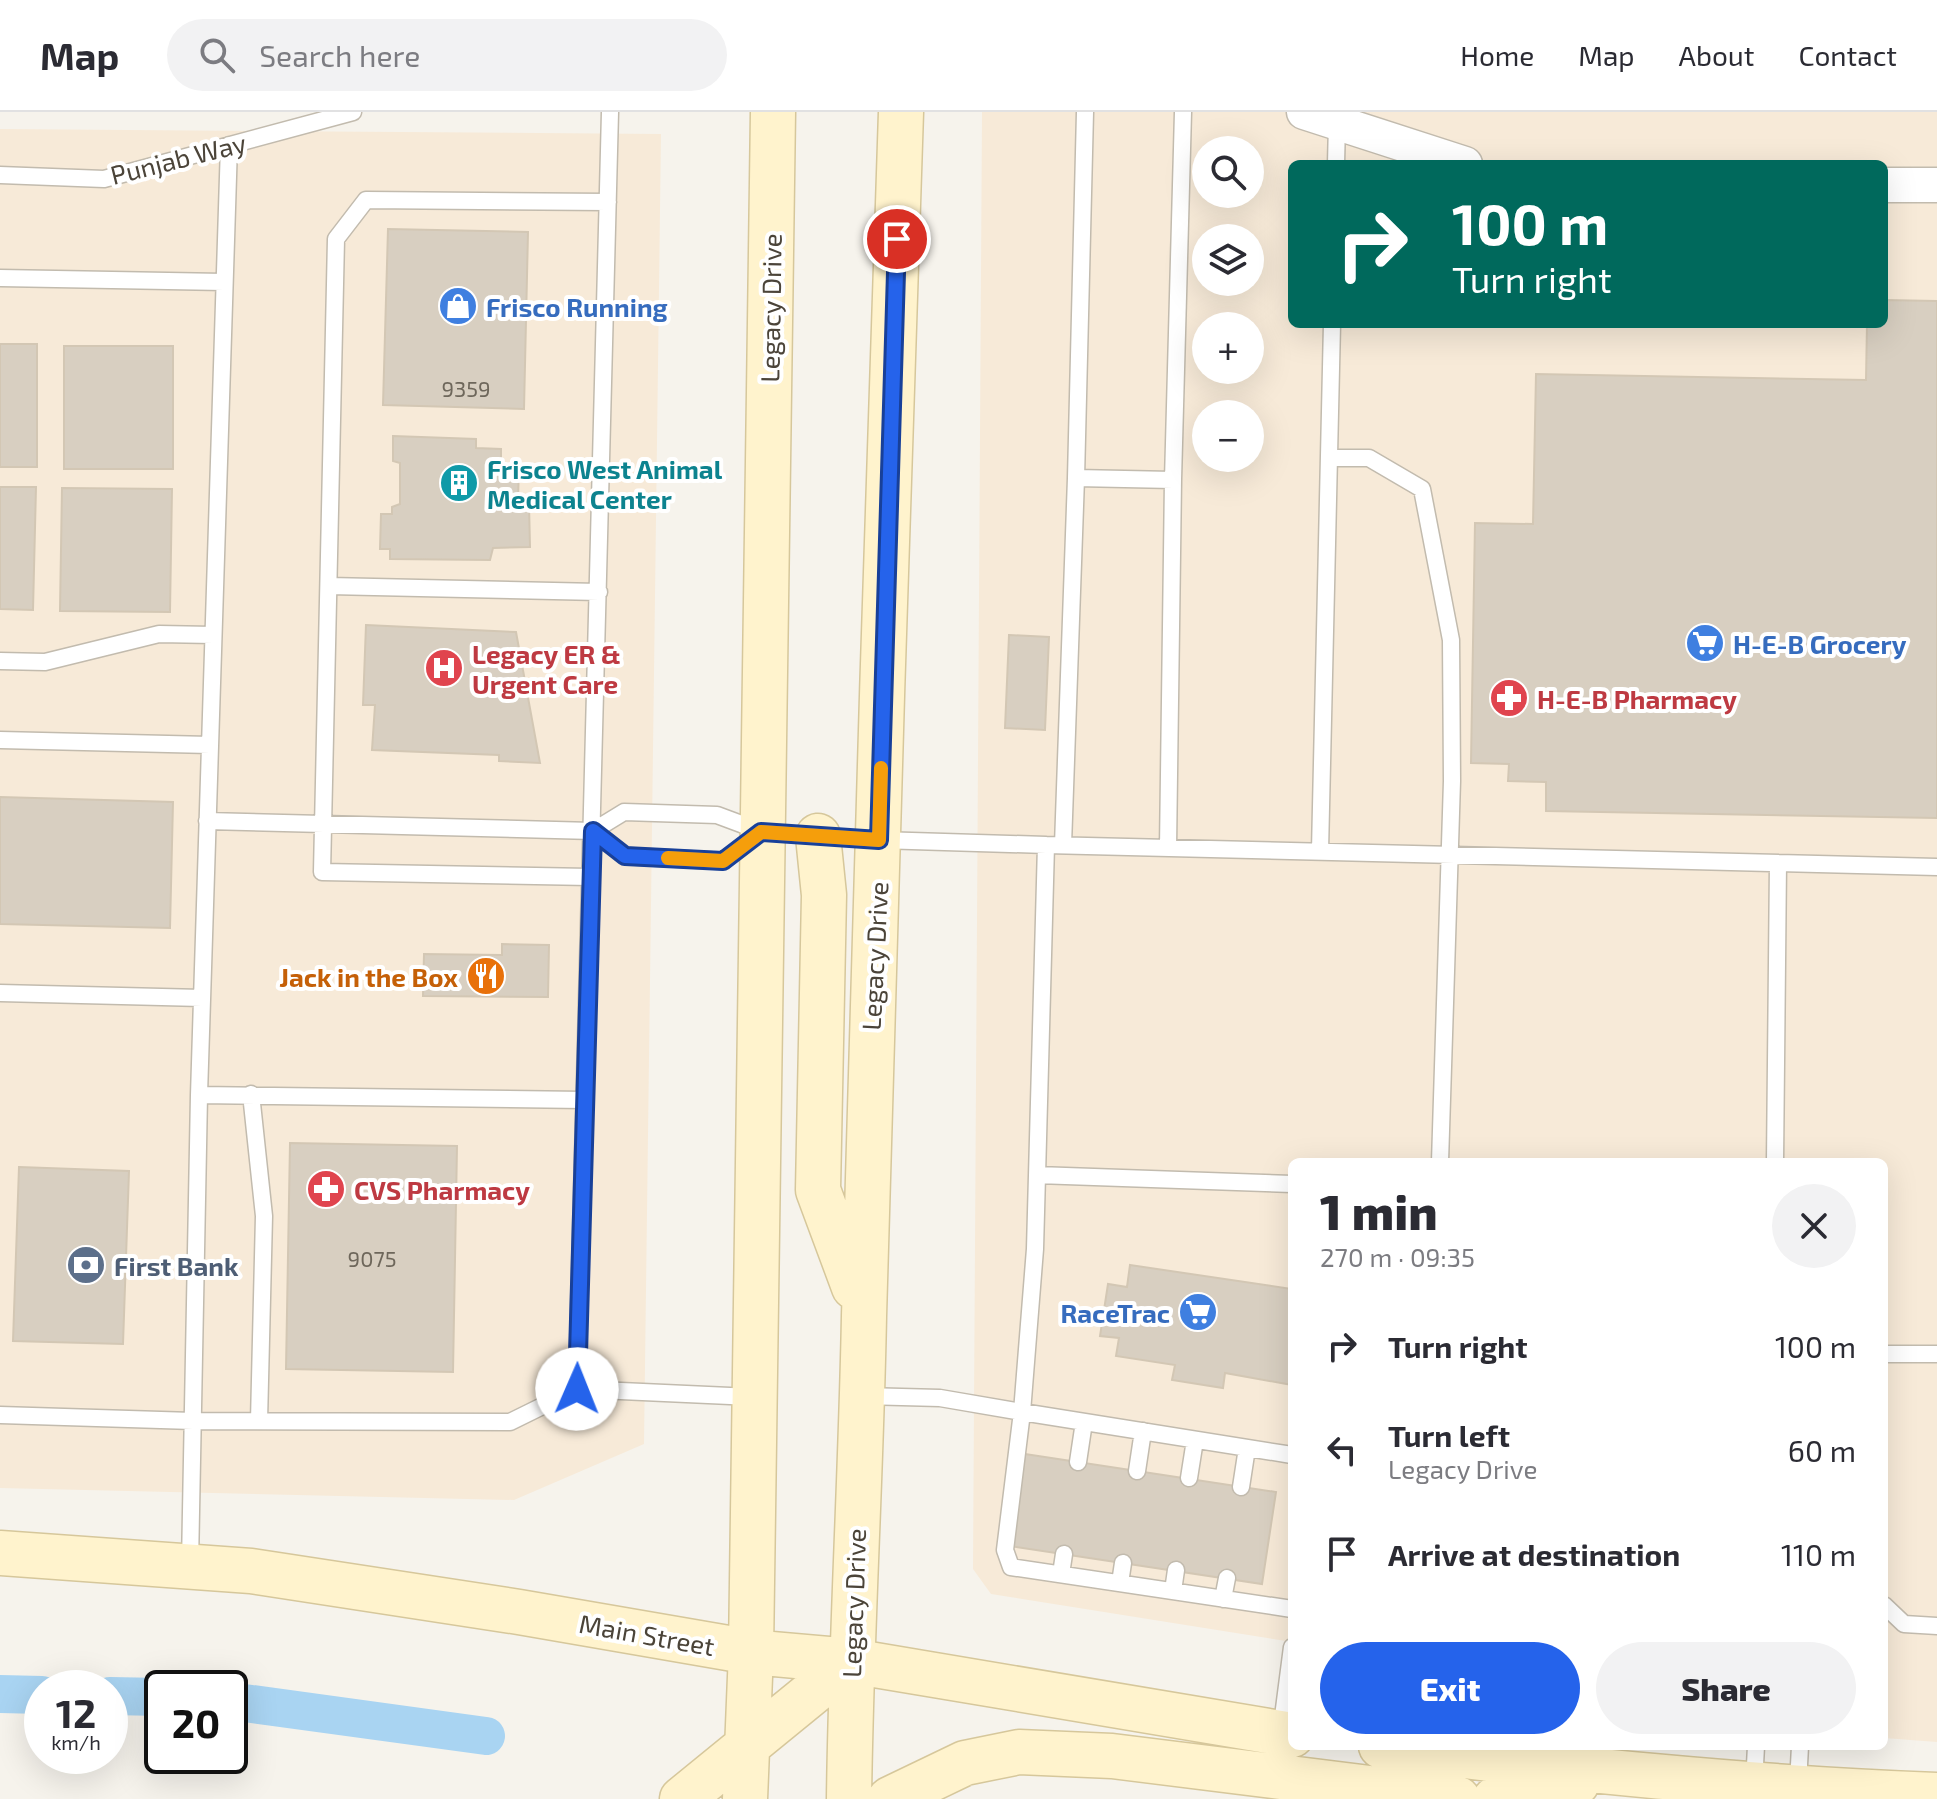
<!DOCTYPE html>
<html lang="en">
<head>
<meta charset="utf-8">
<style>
	:root { --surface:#fff; --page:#f2f2f3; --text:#2b2b33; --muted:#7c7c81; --line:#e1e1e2; --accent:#2563eb }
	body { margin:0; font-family:"Exo 2",sans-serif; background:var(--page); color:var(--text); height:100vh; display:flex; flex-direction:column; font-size:30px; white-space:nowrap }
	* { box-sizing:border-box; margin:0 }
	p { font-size:26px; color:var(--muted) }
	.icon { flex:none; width:44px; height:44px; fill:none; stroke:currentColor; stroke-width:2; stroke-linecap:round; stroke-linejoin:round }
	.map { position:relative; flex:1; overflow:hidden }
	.drawer { position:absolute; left:1288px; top:1046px; width:600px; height:592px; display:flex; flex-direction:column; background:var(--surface); border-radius:12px; box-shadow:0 8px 32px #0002 }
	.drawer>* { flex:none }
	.top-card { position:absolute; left:1288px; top:48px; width:600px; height:168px; border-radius:12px; box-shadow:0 8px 32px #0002; background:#00695c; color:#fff; overflow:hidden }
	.controls { position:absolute; left:1192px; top:24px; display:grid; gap:16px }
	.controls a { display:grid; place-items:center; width:72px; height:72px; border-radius:50%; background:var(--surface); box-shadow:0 8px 32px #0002; font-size:40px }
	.speed { position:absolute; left:24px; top:1558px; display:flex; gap:16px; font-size:40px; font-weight:700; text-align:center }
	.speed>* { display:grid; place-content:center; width:104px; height:104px; border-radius:50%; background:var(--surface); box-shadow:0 8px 32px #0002; line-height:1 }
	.speed small { font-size:20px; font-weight:400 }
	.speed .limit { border:4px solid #111; border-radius:12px; background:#fff; color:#111 }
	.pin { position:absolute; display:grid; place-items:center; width:68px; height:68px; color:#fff; margin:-34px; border:4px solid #fff; border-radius:50%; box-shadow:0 2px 8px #0007 }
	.me { position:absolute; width:88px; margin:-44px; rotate:1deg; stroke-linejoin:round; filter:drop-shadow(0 0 6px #0008) }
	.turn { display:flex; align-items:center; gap:28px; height:168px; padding:0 32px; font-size:36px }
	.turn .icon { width:104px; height:104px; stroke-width:2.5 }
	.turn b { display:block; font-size:56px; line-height:68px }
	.round { display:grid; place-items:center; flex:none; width:84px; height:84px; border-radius:42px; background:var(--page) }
	.summary { display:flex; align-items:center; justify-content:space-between; height:136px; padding:0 32px }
	h1 { font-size:48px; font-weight:800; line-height:60px }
	.primary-button { display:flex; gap:16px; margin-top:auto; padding:16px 32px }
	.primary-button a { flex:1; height:92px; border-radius:48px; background:var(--accent); color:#fff; font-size:32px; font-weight:800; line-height:92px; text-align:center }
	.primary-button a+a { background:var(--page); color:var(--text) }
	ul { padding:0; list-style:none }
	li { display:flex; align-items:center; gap:24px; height:104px; padding:0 32px }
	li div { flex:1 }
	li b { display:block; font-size:30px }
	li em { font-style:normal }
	header { display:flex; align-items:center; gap:48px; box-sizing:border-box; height:112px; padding:0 40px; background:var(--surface); border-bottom:2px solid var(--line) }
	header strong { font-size:38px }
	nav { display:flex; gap:44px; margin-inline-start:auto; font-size:28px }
	.search { width:560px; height:72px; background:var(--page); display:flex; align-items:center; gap:20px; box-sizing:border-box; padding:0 28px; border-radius:44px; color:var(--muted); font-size:30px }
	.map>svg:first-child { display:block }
	.commercial { fill:#f7ead8; fill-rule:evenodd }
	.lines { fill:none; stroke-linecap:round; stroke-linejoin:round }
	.canal { stroke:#a9d4f2; stroke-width:38 }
	.building { fill:#d8cfc1; stroke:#d3c7b4; stroke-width:2 }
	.lane-casing { stroke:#c2bbae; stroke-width:19 }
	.street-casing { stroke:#c2bbae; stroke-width:37 }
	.secondary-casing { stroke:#d6c79b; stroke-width:47 }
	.lane { stroke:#fff; stroke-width:16 }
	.street { stroke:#fff; stroke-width:34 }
	.secondary { stroke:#fff3cd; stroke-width:44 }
	.route-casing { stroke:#184099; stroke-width:20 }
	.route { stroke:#2563eb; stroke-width:14 }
	.slow { stroke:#f59e0b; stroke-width:14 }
	.labels { text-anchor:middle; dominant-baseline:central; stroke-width:8; stroke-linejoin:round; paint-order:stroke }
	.number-label { font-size:22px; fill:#6e675b }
	.street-label { font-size:26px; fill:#4b4439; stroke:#fff }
	.shop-label { font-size:26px; font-weight:bold; fill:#366cbe; stroke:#fff; text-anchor:start }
	.culture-label { font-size:26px; font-weight:bold; fill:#0d838f; stroke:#fff; text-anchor:start }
	.health-label { font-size:26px; font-weight:bold; fill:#be3a42; stroke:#fff; text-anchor:start }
	.food-label { font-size:26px; font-weight:bold; fill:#c56008; stroke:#fff; text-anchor:end }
	.service-label { font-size:26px; font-weight:bold; fill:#4e5e75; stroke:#fff; text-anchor:start }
</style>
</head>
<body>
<header>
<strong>Map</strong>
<div class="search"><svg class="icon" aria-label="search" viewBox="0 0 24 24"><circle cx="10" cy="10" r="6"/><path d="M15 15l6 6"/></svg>Search here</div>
<nav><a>Home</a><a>Map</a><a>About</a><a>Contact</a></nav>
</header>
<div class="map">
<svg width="1937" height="1687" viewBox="0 0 1937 1687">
	<rect width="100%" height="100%" fill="#f6f3ec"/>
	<path class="commercial" d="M982,0H1937V1630L1884,1626V1050H1292V1530L991,1482L973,1457ZM1206,38H1250V82H1206ZM1292,52H1884V212H1292ZM1206,126H1250V170H1206ZM1206,214H1250V258H1206ZM1206,302H1250V346H1206Z
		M0,17L661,22L644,1332L514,1388L0,1376Z"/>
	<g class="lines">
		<path class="canal" d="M0,1582L42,1583
			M110,1584L162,1585
			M230,1589L486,1624"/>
	</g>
	<path class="building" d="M388,117L528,120L524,297L383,293Z
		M1884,188L1937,189V706L1546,699V670L1508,669L1509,652L1471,651L1475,411L1533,412L1536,262L1866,268L1867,212H1884Z
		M0,232H37V355H0Z
		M64,234H173V357H64Z
		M393,324L476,327V336L501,337V352L519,353L518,389L529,392L530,435L493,436L490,448L390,447V437H380L381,402H392V395L400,392V351L393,349Z
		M0,375H36L33,498L0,497Z
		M62,376L172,377L170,500L60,499Z
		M366,513L516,520L540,651L499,649V643L372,638L375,593H363Z
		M1009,523L1049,525L1045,618L1005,616Z
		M0,685L173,690L170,816L0,812Z
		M502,832L549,833L548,885L423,884L424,842L502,843Z
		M290,1031L457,1034L453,1260L286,1257Z
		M19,1055L129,1059L123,1232L13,1229Z
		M1130,1153L1292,1177V1273L1225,1261L1223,1276L1172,1268L1175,1253L1116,1244L1119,1226L1100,1224L1108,1172L1127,1175Z
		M1025,1342L1276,1380L1262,1472L1010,1434Z"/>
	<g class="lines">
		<defs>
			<path id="lane" d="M1085,0L1076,366L1173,368L1183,0
				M1336,52L1337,11
				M0,63L104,67L353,0
				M0,166L224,170
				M1329,346H1369L1422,377L1451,528L1452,669L1440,1050
				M329,474L599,480
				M0,549L45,550L159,522L213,523
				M0,628L210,633
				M207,709L593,719L624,700L717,703L760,719
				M593,719L625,744L723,749L757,723
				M879,728L1046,733L1035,1137L1022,1300L1292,1343
				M1046,733L1937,755
				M1063,733L1076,366
				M1168,736L1173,368
				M1320,739L1332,212
				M590,765L322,760L336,127L366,88L608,90
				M0,881L202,886
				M251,982L264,1104L259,1309
				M199,983L229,33
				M1775,1050L1778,751
				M1037,1063L1292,1072
				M1884,1242H1937
				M577,1277L610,0
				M863,1284L940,1286L1022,1300L1005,1438L1011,1455L1292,1497
				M0,1303L193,1309L510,1310L577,1277L752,1285
				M1078,1350L1084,1310
				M1137,1359L1143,1319
				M1189,1366L1195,1328
				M1241,1375L1247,1336
				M190,1452L199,983L584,988
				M1061,1462L1064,1442
				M1120,1471L1123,1451
				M1173,1479L1176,1458
				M1223,1487L1227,1466
				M1884,1493L1904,1512L1937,1514
				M1281,1620L1292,1535
				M1754,1672L1756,1634
				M1798,1672L1800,1634"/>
			<path id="street" d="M1304,0L1465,52
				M1884,73H1937"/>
			<path id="secondary" d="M818,724L824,783L818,1078L854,1175
				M0,1441L251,1459L519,1500L751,1540L851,1549L1292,1623
				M1381,1634C1566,1657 1750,1676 1937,1683
				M682,1687L851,1549
				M745,1687L751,1540L773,0
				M849,1687C851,1526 861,1365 864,1204C873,803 889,401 901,0
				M890,1687L965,1651L1019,1640L1112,1644L1458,1687
				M1495,1687L1577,1671"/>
		</defs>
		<use href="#lane" class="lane-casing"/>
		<use href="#street" class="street-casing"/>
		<use href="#secondary" class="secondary-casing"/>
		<use href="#lane" class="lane"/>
		<use href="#street" class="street"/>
		<use href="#secondary" class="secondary"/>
	</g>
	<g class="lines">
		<defs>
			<path id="route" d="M577,1277L593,719L625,744L723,749L761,720L879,728L897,127"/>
		</defs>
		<use href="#route" class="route-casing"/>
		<use href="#route" class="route"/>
		<path class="slow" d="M668,746L723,749L761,720L879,728L881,656"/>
	</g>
	<defs>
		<symbol id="shop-disc" viewBox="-11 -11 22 22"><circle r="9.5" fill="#3f7fe0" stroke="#fff"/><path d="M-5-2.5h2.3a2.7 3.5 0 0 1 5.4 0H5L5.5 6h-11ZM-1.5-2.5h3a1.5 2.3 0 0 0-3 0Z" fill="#fff"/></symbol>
		<symbol id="building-disc" viewBox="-11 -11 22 22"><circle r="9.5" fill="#0f9aa8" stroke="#fff"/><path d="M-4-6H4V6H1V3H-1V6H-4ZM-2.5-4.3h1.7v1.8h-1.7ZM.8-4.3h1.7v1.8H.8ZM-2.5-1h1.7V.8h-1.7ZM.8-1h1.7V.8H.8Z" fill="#fff"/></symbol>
		<symbol id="supermarket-disc" viewBox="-11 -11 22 22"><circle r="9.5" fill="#3f7fe0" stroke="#fff"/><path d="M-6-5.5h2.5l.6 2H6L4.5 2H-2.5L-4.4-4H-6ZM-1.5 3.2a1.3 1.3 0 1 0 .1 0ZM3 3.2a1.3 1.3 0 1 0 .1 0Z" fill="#fff"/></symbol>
		<symbol id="hospital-disc" viewBox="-11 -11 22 22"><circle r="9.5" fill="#e0444e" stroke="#fff"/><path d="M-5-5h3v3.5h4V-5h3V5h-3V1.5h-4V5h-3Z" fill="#fff"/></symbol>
		<symbol id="pharmacy-disc" viewBox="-11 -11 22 22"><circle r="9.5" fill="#e0444e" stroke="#fff"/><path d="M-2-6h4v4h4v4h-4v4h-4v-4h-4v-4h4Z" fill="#fff"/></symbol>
		<symbol id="restaurant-disc" viewBox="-11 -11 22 22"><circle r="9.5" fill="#e8710a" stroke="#fff"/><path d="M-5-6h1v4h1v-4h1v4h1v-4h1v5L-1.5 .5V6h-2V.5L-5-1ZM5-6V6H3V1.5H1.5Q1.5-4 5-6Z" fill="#fff"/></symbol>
		<symbol id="bank-disc" viewBox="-11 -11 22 22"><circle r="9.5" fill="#5c6f8a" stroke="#fff"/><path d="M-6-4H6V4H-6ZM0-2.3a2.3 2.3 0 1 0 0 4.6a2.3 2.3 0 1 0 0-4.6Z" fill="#fff"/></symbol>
	</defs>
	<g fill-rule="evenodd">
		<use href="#shop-disc" x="436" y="172" width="44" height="44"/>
		<use href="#building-disc" x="437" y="349" width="44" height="44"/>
		<use href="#supermarket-disc" x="1683" y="509" width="44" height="44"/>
		<use href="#hospital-disc" x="422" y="534" width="44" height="44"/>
		<use href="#pharmacy-disc" x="1487" y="564" width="44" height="44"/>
		<use href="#restaurant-disc" x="464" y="842" width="44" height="44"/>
		<use href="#pharmacy-disc" x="304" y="1055" width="44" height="44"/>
		<use href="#bank-disc" x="64" y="1131" width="44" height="44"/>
		<use href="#supermarket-disc" x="1176" y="1178" width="44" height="44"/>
	</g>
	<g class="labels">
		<g class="number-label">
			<text x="466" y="276">9359</text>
			<text x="372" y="1146">9075</text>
		</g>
		<g class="street-label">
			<text transform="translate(178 46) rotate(-14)">Punjab Way</text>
			<text transform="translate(770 196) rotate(-89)">Legacy Drive</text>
			<text transform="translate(874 844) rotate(-87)">Legacy Drive</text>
			<text transform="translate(853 1491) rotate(-88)">Legacy Drive</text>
			<text transform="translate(647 1522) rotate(10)">Main Street</text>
		</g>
		<g class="shop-label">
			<text x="486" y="194">Frisco Running</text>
			<text x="1733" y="531">H-E-B Grocery</text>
			<text x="1170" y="1200" text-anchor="end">RaceTrac</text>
		</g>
		<g class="culture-label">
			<text x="487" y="356">Frisco West Animal<tspan x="487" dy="30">Medical Center</tspan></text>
		</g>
		<g class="health-label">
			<text x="472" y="541">Legacy ER &amp;<tspan x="472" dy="30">Urgent Care</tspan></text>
			<text x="1537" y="586">H-E-B Pharmacy</text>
			<text x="354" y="1077">CVS Pharmacy</text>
		</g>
		<g class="food-label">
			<text x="458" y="864">Jack in the Box</text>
		</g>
		<g class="service-label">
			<text x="114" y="1153">First Bank</text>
		</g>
	</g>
</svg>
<div class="controls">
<a><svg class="icon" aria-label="search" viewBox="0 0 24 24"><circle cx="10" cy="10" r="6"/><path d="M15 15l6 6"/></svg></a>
<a><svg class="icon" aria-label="layers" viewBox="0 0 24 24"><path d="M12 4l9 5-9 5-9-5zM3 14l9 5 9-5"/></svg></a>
<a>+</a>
<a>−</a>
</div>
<div class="speed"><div>12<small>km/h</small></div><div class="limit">20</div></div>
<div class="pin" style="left:897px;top:127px;background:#d93025"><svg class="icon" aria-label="arrive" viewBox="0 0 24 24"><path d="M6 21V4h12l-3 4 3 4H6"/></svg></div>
<svg class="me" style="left:577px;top:1277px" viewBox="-20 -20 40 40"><circle r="19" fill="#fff"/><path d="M0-13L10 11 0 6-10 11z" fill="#2563eb"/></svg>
<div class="top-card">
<div class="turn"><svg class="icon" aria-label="right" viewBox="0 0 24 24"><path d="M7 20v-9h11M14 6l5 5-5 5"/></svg><div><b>100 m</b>Turn right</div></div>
</div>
<section class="drawer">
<div class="summary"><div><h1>1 min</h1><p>270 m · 09:35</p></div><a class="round"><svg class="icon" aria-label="close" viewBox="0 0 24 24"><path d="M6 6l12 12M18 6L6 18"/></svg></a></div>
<ul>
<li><svg class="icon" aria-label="right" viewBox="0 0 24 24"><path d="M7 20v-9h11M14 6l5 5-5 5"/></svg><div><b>Turn right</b></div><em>100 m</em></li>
<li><svg class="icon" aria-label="left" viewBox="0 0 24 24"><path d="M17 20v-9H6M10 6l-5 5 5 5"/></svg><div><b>Turn left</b><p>Legacy Drive</p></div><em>60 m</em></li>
<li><svg class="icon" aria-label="arrive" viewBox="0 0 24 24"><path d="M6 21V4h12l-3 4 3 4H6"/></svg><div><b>Arrive at destination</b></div><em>110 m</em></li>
</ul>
<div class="primary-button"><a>Exit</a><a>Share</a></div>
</section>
</div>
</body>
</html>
